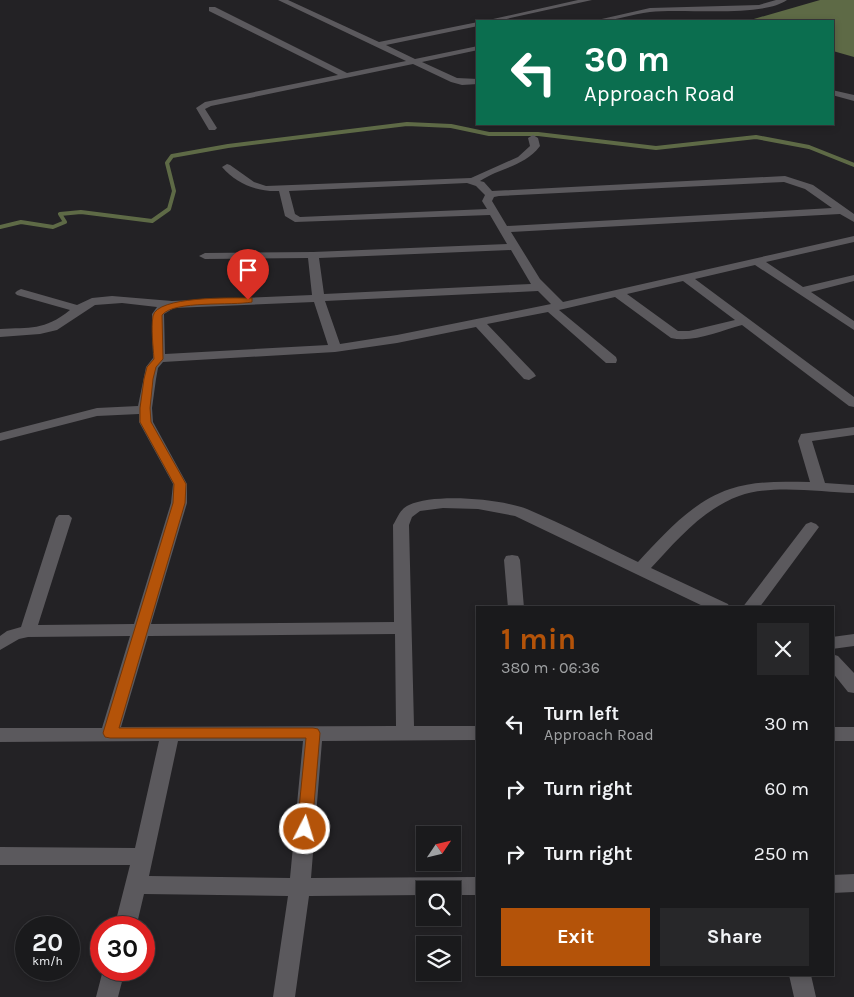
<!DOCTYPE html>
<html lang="en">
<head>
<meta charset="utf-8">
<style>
	:root { --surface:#1a1a1c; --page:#272729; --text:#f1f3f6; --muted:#9fa1a3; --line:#38383b; --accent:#b45309 }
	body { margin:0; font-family:Karla,sans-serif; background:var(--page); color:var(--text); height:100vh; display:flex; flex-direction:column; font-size:19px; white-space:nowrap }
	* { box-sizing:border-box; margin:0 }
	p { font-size:16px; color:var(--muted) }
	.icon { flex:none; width:28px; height:28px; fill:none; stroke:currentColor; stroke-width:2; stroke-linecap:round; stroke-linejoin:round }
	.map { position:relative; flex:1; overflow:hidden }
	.details { position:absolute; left:476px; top:606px; width:358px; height:370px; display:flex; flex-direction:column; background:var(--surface); border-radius:0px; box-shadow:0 2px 8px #0003,0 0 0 1px var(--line) }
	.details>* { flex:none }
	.hud { position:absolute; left:476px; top:20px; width:358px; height:105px; border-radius:0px; box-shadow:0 2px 8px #0003,0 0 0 1px var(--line); background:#0b6e4f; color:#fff; overflow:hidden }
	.needle { width:32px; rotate:55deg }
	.controls { position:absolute; left:416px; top:826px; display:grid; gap:10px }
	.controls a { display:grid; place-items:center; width:45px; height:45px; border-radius:0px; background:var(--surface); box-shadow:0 2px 8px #0003,0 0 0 1px var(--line); font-size:25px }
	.speed { position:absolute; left:15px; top:916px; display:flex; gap:10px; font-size:25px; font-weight:700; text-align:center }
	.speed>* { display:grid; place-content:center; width:65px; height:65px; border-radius:50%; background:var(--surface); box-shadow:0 2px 8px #0003,0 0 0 1px var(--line); line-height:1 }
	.speed small { font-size:12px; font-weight:400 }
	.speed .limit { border:8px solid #d22; background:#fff; color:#111 }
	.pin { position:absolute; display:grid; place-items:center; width:42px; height:42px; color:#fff; margin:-51px -21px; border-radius:50% 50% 50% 0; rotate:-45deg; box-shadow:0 0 5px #0007 }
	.pin .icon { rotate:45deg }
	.me { position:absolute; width:55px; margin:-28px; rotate:5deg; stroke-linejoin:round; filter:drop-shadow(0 0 4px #0008) }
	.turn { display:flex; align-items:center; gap:18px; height:105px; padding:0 25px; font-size:22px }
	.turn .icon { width:65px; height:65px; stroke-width:2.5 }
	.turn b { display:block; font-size:35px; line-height:42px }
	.round { display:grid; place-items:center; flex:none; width:52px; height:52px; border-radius:0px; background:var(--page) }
	.summary { display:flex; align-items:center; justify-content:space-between; height:85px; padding:0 25px }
	h1 { font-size:30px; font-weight:700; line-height:38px; color:var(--accent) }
	.primary-button { display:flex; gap:10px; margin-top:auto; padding:10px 25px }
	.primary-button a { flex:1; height:58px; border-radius:0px; background:var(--accent); color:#fff; font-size:20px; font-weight:700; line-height:58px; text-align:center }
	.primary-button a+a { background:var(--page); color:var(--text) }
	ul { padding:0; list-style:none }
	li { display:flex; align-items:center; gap:15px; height:65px; padding:0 25px }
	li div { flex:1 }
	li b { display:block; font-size:19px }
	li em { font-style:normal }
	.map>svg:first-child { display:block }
	.water { fill:#5e6a46 }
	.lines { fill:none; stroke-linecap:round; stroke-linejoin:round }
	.stream { stroke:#5e6a46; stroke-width:4 }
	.minor { fill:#5b595d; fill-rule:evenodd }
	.route { fill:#b45309; stroke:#753606 }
</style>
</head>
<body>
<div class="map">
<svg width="854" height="997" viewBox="0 0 854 997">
	<rect width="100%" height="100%" fill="#232225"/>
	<path class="water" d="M820,0H854V57L833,51L832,21H747Z"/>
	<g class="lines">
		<path class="stream" d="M0,227L21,222L53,227L65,222L60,214L81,212L152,221L169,209L174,191L167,163L172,156L228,146L407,124L451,126L489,134H538L656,148L756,137L809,147L854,165"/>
		<path class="minor" d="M278,0H288L379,42L478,22V26L386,45L415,59L478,46V50L422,62L457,78L478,79V84L462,85L451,82L413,64L211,106L205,109L217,128L215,130H209L196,108L205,102L338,75L209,11V7H215L347,73L406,61Z
			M578,0H592L497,21H484Z
			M776,0H787C762,18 683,8 650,12C631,14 613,22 593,21L650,8L759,5Z
			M832,90L854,95V101L832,95Z
			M533,135L538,138L540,146C524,167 501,167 480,181L484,182L492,191L785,176L813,185L854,214V222L840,214L511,232L540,279L563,302L854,236V242L766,262L803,287L854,275V281L811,292L854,321V330L755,265L695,279L854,397V407L849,406L742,325C720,331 693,343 671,338L615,297L559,310L616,357L617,360L616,363H606L548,312L487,324L534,373L536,376L529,380L524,379L476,327L397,343L335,352L163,362L158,368L156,379L152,408L153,422L187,484V503L151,624L394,622L393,525C398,517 400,509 409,505C435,493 501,499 527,509C565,525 601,544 638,562C664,534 693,501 730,489C756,480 784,482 810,482L798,441L801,434L854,427V435L812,441L825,483L854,485V493C820,492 772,484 739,496C703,509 676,541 651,568L728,604L730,608H707L515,516L478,509L443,508L420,511L412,517L409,525L414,726H478V740L322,741L311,878L478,877V895H452V890H425V895L309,896L295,997H273L288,896L144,894L136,928H114L130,865H0V847L135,848L159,741L0,742V728H102L130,636L28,637L19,639L0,650V636L7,631L21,627L56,518L59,515H69L72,518L38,625L134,624L171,503L173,484L139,422V414L97,416L0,441V433L97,408L138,406L146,367L153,358L152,314L157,307L122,303L95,305L57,330L40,334L0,337V329C30,327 44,331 70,310L17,295L15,293L17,291L21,289L77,305L92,298L112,296L172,301L312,295L308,258L205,259L199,256L205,253L313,252L507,244L490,215L295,222L285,216L279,191C257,192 237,184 222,167L227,164L230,165L254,182L266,186L471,178L518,157L530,146L528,138ZM784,182L805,189L832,208L507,226L492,201L494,197L499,196ZM467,183L476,186L485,195L482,201L487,209L300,217L295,214L289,191ZM511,250L531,284L324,294L319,258ZM683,281L735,320L689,331H678L627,294ZM538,291L551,304L397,335L340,344L325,301ZM314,302L328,345L165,354L164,314L174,308ZM395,634L396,726L121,727L148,636ZM178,741H303L290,878L149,876Z
			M811,522L816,524L819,527L759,608H742L806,524Z
			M512,555L518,556L520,560L524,608H508L504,560L506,556Z
			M854,634V646L832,649V637Z
			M832,654L838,656L854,673V693L848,692L832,672Z
			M832,727H854V741H832Z
			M854,874V892L832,893V875Z
			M103,970H125L118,997H96Z
			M789,975H811L816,997H794Z"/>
	</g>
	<path class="route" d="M248,298H252V302C232,306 174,300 162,315L163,359L156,367L153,379L150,408L151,422L186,484L185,503L119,728H313L318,729L320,733L312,829L310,834L305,835L299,834L297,829L306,738H110L105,737L103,733L173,503L174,484L140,422V408L144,379L147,367L154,359C153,345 151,329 153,316C157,296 231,298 248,298Z"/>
</svg>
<div class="controls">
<a><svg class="needle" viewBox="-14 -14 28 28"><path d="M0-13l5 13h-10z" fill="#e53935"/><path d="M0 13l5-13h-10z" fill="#9fa1a3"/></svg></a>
<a><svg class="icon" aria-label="search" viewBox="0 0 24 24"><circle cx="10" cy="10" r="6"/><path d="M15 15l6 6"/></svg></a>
<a><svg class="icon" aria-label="layers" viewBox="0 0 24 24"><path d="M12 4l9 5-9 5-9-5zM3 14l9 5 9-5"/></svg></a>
</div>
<div class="speed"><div>20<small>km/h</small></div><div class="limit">30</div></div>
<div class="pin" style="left:248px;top:300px;background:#d93025"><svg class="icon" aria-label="arrive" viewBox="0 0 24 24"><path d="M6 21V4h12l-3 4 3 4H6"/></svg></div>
<svg class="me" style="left:305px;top:829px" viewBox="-20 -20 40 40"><circle r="17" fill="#b45309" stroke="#fff" stroke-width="3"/><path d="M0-11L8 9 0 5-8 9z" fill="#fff"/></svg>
<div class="hud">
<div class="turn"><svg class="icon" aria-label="left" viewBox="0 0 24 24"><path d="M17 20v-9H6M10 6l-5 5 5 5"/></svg><div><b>30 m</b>Approach Road</div></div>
</div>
<section class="details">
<div class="summary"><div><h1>1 min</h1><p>380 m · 06:36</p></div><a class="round"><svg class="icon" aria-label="close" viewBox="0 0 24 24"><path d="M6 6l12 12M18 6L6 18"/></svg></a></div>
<ul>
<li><svg class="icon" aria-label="left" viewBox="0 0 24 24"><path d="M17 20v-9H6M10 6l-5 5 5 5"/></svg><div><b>Turn left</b><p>Approach Road</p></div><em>30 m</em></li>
<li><svg class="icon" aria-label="right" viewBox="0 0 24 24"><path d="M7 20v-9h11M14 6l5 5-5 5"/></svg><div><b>Turn right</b></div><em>60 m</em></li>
<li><svg class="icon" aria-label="right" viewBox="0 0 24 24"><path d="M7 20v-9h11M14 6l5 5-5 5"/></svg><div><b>Turn right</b></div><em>250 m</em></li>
</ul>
<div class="primary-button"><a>Exit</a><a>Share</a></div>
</section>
</div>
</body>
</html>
